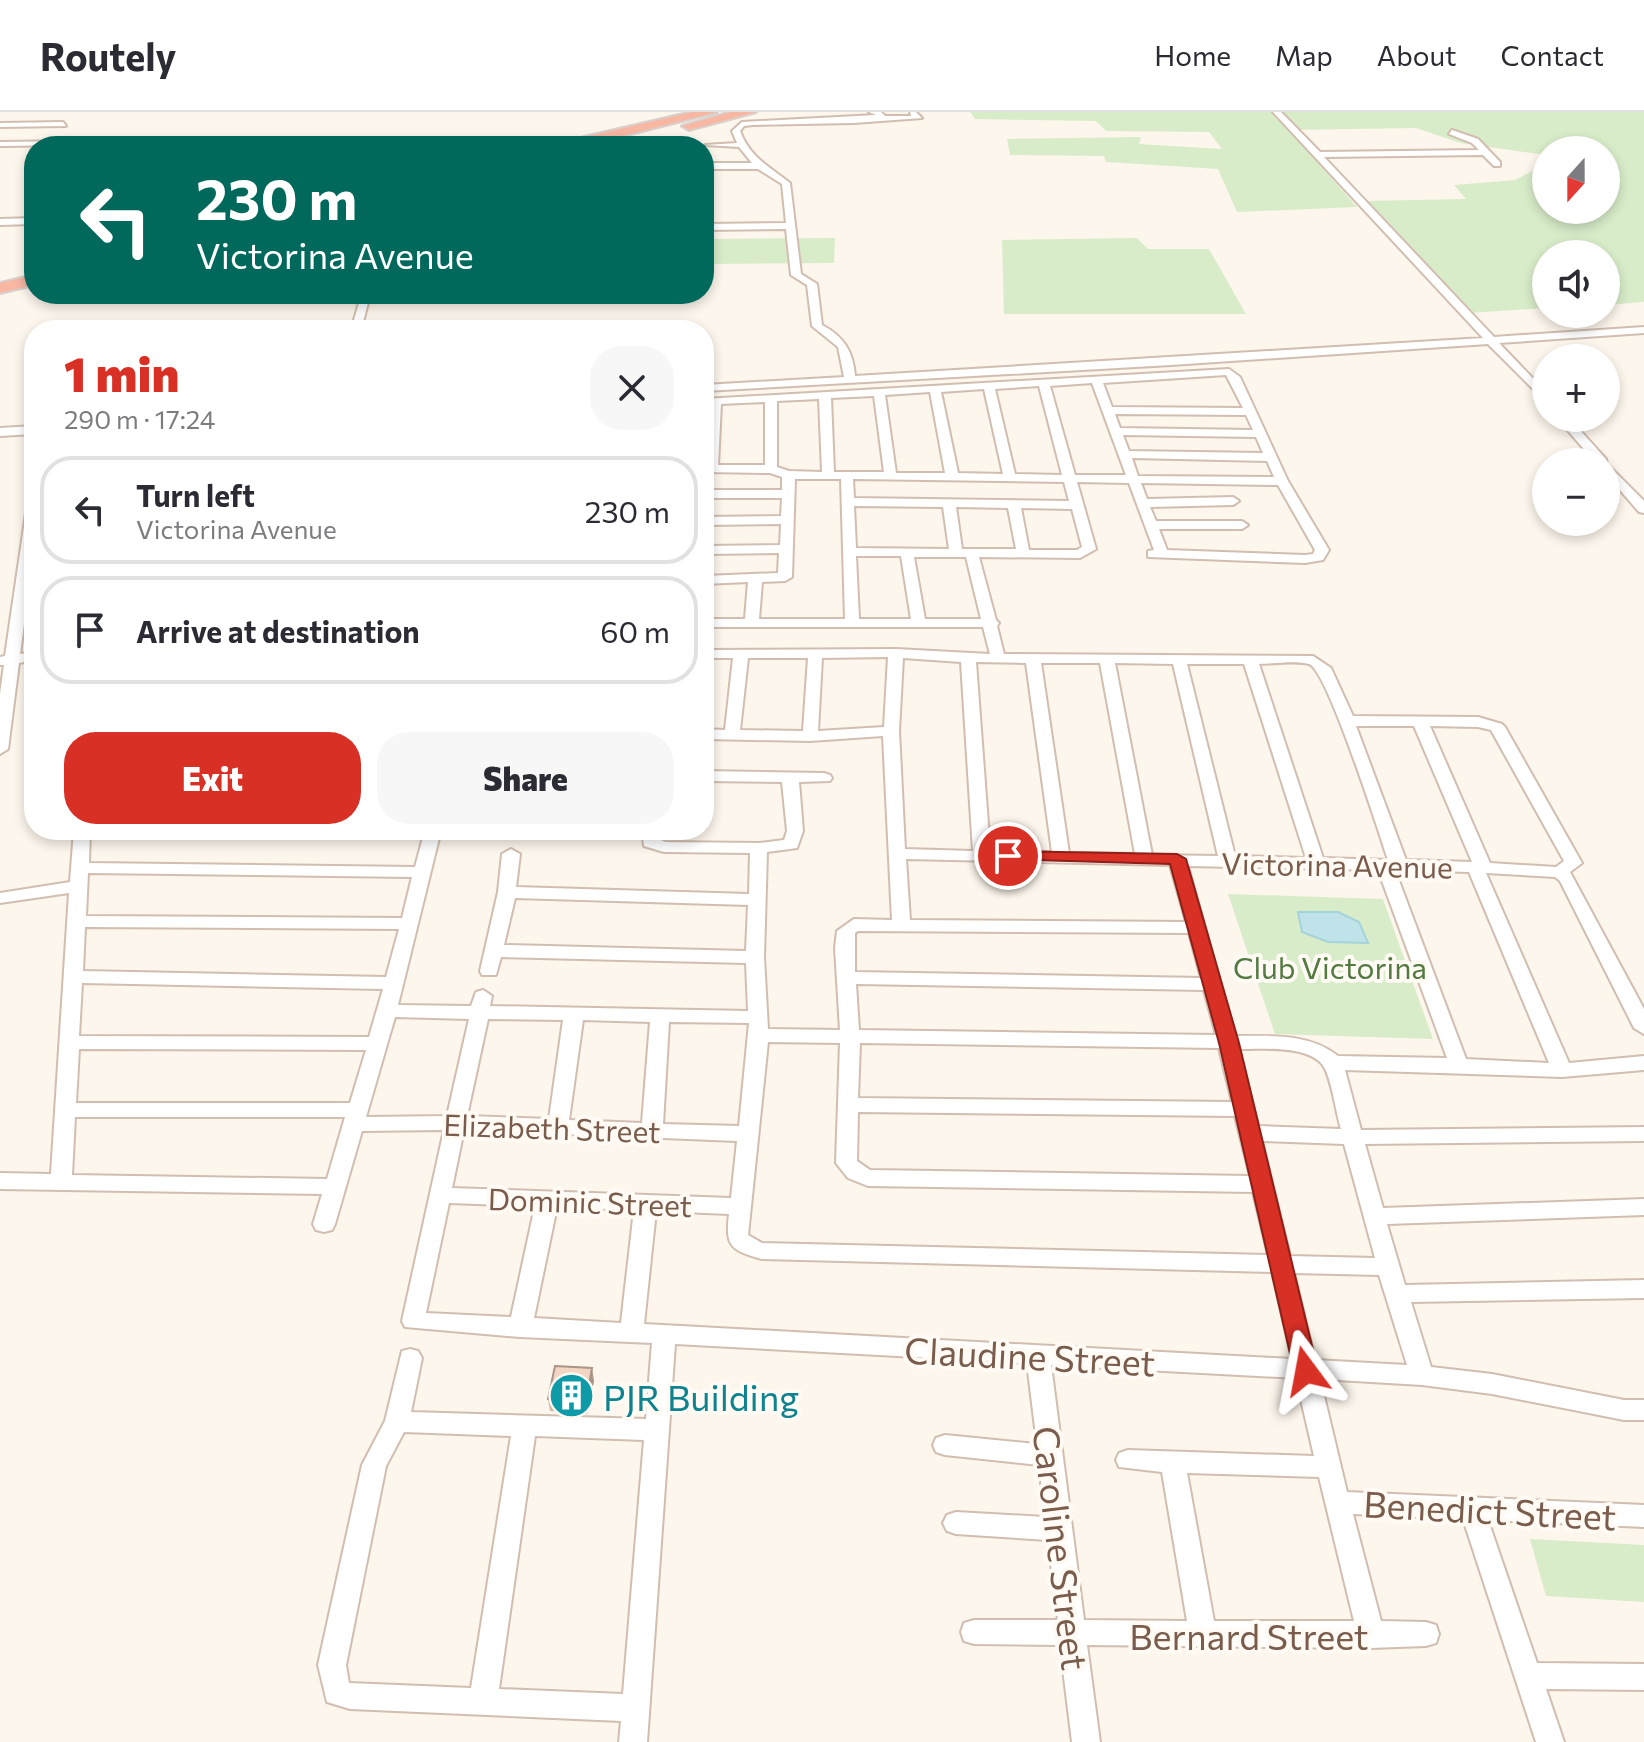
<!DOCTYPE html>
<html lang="en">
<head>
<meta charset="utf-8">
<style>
	:root { --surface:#fff; --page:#f7f7f7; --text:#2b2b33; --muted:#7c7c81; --line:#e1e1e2; --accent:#d93025 }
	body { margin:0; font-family:Commissioner,sans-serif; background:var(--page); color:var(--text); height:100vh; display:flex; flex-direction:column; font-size:30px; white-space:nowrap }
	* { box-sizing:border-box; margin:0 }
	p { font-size:26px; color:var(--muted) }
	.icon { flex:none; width:44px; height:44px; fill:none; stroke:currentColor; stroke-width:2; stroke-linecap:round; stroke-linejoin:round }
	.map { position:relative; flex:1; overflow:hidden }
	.panel { position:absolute; left:24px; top:208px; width:690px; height:520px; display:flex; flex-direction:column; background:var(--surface); border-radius:32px; box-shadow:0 4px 12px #0003 }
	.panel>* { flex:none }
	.top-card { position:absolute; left:24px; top:24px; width:690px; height:168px; border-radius:32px; box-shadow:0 4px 12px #0003; background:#00695c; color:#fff; overflow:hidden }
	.needle { width:52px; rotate:201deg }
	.buttons { position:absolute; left:1532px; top:24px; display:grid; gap:16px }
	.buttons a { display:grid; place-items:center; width:88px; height:88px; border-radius:50%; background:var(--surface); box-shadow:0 4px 12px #0003; font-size:40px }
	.pin { position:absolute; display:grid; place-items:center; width:68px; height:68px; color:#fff; margin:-34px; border:4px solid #fff; border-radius:50%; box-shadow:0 2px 8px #0007 }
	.me { position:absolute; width:88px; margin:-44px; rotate:347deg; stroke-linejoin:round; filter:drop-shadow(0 0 6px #0008) }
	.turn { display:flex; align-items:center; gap:28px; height:168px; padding:0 40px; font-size:36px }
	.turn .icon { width:104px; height:104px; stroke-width:2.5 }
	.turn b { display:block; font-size:56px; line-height:68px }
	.round { display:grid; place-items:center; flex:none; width:84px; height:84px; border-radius:32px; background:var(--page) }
	.head { display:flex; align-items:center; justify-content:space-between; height:136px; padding:0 40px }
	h1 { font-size:48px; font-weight:800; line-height:60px; color:var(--accent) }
	.primary-button { display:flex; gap:16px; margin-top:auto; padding:16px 40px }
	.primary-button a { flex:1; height:92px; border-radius:32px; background:var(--accent); color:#fff; font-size:32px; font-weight:800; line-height:92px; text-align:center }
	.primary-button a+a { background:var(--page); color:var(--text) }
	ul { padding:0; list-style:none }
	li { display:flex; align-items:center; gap:24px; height:108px; margin:0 16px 12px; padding:0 24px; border:4px solid var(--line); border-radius:32px }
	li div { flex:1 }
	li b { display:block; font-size:30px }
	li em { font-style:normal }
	header { display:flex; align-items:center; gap:48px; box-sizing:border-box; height:112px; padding:0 40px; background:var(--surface); border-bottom:2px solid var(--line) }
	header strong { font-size:38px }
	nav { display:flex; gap:44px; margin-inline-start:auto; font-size:28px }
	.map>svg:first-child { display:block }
	.green { fill:#d8ecc9 }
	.water { fill:#bfe3e8; stroke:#a5d3da; stroke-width:2 }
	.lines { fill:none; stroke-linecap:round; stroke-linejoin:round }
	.minor-casing { stroke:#d1beb0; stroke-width:4 }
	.motorway-casing { stroke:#dad1cd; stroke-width:4 }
	.minor { fill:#fff; fill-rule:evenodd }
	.motorway { fill:#f7b7a3; fill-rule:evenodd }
	.wall { fill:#d1b7a8 }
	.shaded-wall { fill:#aa9588 }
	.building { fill:#f3d5c3; stroke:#aa9588; stroke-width:2 }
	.route { fill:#d93025; stroke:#8d1f18; stroke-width:2 }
	.labels { text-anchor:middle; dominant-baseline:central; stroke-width:8; stroke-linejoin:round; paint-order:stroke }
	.street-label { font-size:30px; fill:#7a5c4d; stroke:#fffaf3 }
	.park-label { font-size:30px; fill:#537a41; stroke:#fffaf3 }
	.near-street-label { font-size:36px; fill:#7a5c4d; stroke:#fffaf3 }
	.near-culture-label { font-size:36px; fill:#0d838f; stroke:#fffaf3; text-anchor:start }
</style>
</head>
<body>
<header>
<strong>Routely</strong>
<nav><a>Home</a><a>Map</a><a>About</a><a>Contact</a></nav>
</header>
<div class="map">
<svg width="1644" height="1630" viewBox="0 0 1644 1630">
	<rect width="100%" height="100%" fill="#fdf6ec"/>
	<path class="green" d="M970,0H1644V190L1606,193V142H1546V196L1469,201L1364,89L1466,87L1454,73L1515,68L1546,52V98H1606V38H1546V43L1460,31L1416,16L1289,18L1357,95L1237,100L1218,57L1106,50L1104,44L1010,43L1007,27L1141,25L1139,32L1222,37L1209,20L1106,19L1096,9L975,7Z
		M835,126L834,151L704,152V127Z
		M1137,126L1148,137H1209L1246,202H1004L1002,128Z
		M1228,782L1383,787L1433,927L1275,922Z
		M1530,1427L1644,1433V1490L1546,1484Z"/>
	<path class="water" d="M1298,800H1338L1359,810L1368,831L1328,830L1302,820Z"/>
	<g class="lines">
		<defs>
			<path id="minor" d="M869,0H881L885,4H911L910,0H916L922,6L854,11L753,13L744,14L740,19C750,46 770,55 790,71L801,162L817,172L822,213C844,225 853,239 855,264L1483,226L1273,0H1281L1320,40L1479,38L1472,31L1449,22L1452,18L1478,27L1500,50V54H1494L1483,43L1324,45L1494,225L1644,215V221L1499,231L1546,280V290L1488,232L1171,253L704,279V273L844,265L838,235L812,214L807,173L791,163L786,117L704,118V112L786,111L782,72L758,57H704V51H752L739,35L705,33L737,31L732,19L742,10L876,3Z
				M63,10L66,14L0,15V11Z
				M227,27L230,31L0,34V30Z
				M34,106V112L0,113V107Z
				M318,182L369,187L361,218H351L359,191Z
				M1229,257L1240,265L1288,369L1329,438L1323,448L1305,451L1148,445V439L1154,438L1129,371L1077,370L1096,437L1080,446L979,445L996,508L999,511L997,514L1004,542L1313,544L1331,556L1353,604L1478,605L1502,612L1505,615L1582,751L1570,760L1644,897V922L1634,916L1560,769L1555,765L1486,761L1569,951L1644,944V958L1562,965L1345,958L1361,1018L1644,1015V1029L1365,1032L1383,1096L1644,1087V1103L1387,1112L1405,1173L1644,1168V1186L1411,1190L1431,1255L1492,1262L1624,1288H1644V1308H1624L1492,1282L1422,1273L1320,1267L1347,1380L1644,1393V1415L1488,1408L1537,1551L1644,1552V1578L1546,1577L1564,1630H1536L1463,1407L1353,1402L1381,1509L1426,1510L1436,1513L1439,1522L1436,1531L1426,1534L1371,1536L1087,1533L1100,1630H1072L1060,1533L974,1532L964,1529L961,1520L964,1511L974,1508H1058L1048,1428L956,1422L947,1419L943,1411L947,1403L956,1400L1045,1405L1039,1353L945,1343L936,1340L933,1333L936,1326L945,1323L1037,1332L1027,1251L675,1232L647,1630H619L621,1609L350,1597L327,1590L318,1553L362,1353L385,1309L402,1239L410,1237L418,1239L422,1246L411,1300L646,1307L652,1231L520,1225L405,1215L402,1209L444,1018L362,1019L335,1112L332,1118L324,1120L316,1118L313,1112L322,1082L0,1077V1061L51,1062L69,781L0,791V781L70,770L74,718H90L89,751L415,755L425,718H441L398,893L471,894L476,880L483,878L492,884L490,894L748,899L746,851L501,845L496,863H482L480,859L498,780L502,742L511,737L520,742L516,775L749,782L750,741L664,740L644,734L642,718H658V727L666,730L759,731L784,728L787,719L782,670L704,669V659L824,661L830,663L832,666L830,669L799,670L803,719L797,736L767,740L764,845L768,917L840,918L835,836L837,819L854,807L892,808L883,624L810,629L704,627V617L725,618L733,546H704V538L896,537L990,542L983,515H704V507H745L748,470L704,472V464L778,461L779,441L704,442V434L780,433L781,412L704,413V405L781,404L782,386H704V378H782V365L770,361L704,360L709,293H704V287ZM1226,263L1243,296L1112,295L1103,271ZM1092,271L1126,363H1075L1050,274ZM1039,274L1062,363L1015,362L995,277ZM984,277L1003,362L958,361L941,280ZM930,280L945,361H896L885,283ZM874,284L884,360H834L831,286ZM819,287L822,360L789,359L777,355V289ZM765,290V353H718L721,292ZM1115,302L1246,303L1253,318L1120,316ZM1123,323L1256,325L1263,341L1129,339ZM1132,346L1267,349L1274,365L1138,364ZM795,367H841L845,507H759L762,470L785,469L792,465ZM853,367L1064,370L1069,389L854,386ZM1141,371L1278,373L1315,438L1313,442L1305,443L1167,438L1159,417H1242L1248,413L1242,409H1156L1150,395L1233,393L1239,389L1233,385L1147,387ZM854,394L943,395L949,437L856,436ZM956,395L1008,396L1016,437H962ZM1021,396L1072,397L1082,435L1077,438H1029ZM856,444H901L911,507H859ZM914,445H966L981,507H925ZM888,545L884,615L818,619L822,546ZM748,546H808L803,619L740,618ZM903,546L961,550L973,739L905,737L899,619ZM976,550L1026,551L1052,740L990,739ZM1041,551H1100L1135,742L1069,741ZM1115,551L1173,552L1218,744L1152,743ZM1187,552H1244L1306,746L1235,744ZM1259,552C1273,552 1295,548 1309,552C1327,557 1379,721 1388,748L1323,746ZM1356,614H1414L1472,750L1406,748ZM1430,614L1478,615L1491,618L1564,749L1556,755L1490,751ZM906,747L1170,753L1186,810L910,808ZM1188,754L1378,758L1447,946L1338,944C1309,921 1271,924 1235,924ZM1395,758L1469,760L1549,951L1466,947ZM88,761L412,765L402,806L86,804ZM515,786L748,793L746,839L504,833ZM85,815L399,817L386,865L83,859ZM858,819L1189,821L1201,866L855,860V821ZM82,871L383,877L369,925L79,924ZM856,872L1204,878L1216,923L859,918ZM395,905L469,907L447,1004L366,1005ZM488,907L563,908L549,1007L467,1004ZM583,908L650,910L642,1011L569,1008ZM669,910L749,911L739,1014L663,1012ZM768,930L840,931L836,1051L848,1066L868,1074L1253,1080L1268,1143L762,1131L748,1123ZM860,931L1219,936L1232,990L858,986ZM79,937L366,938L350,991H76ZM1239,937C1261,937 1311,933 1324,955C1332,969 1336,1001 1341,1017L1258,1014ZM858,1000L1235,1004L1250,1064L870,1058L857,1049ZM75,1005H345L327,1067L72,1063ZM464,1018L737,1029L731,1086L452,1076ZM1262,1029L1344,1032L1375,1146L1290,1144ZM449,1091L535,1094L511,1205L426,1201ZM557,1095L634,1098L621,1211L534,1206ZM656,1099L729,1102C725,1135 731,1138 762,1147L1272,1160L1292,1247L644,1212ZM1294,1161L1379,1163L1407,1253L1315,1248ZM1051,1253L1296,1266L1314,1344L1128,1338L1119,1341L1116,1348L1119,1355L1162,1360L1187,1509L1084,1508ZM404,1320L511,1324L471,1576L349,1571L346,1553L386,1354ZM535,1324L644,1328L623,1582L499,1577ZM1187,1361L1319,1365L1354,1509H1214Z
				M1557,306H1569L1606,347L1607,352L1644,389V401L1639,400L1606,362V350H1595Z
				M34,314V322L0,324V316Z
				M34,383V436L20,542L34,540V548L19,551L8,637L0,642V582L4,553H0V545L5,544L28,387Z"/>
			<path id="motorway" d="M692,0H717L583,34H557L559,31Z
				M731,0H756L689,18L682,14Z
				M34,163V173L0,181V171Z"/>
		</defs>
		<use href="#minor" class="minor-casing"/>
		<use href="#motorway" class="motorway-casing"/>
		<use href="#minor" class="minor"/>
		<use href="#motorway" class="motorway"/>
	</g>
	<path class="wall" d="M594,1269L587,1302L550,1299L548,1287Z"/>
	<path class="shaded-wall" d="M592,1256L594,1269L587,1302L586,1289Z"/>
	<path class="building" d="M555,1254L592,1256L586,1289L548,1287Z"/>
	<path class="route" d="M1008,739L1177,742L1186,747L1239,931L1318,1259L1315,1266L1306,1268L1298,1266L1294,1259L1219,931L1170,752L1002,747L999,744L1002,740Z"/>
	<defs>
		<symbol id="building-disc" viewBox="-11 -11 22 22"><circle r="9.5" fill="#0f9aa8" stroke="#fffaf3"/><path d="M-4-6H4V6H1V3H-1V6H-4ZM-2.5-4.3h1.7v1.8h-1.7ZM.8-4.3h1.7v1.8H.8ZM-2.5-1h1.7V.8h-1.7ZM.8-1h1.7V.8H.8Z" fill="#fff"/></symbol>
	</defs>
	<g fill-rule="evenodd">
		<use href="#building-disc" x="546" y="1258" width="51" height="51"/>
	</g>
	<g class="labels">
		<g class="street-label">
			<text transform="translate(1337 752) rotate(1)">Victorina Avenue</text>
			<text transform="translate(552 1015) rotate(2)">Elizabeth Street</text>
			<text transform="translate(590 1089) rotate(2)">Dominic Street</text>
		</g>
		<g class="park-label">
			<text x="1330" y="854">Club Victorina</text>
		</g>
		<g class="near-street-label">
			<text transform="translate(1030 1243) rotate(3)">Claudine Street</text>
			<text transform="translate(1490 1397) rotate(3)">Benedict Street</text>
			<text transform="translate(1062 1436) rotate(83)">Caroline Street</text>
			<text x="1249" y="1523">Bernard Street</text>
		</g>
		<g class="near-culture-label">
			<text x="603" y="1284">PJR Building</text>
		</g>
	</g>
</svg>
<div class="buttons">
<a><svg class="needle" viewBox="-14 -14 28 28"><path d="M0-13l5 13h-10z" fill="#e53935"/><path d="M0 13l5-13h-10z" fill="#7c7c81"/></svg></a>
<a><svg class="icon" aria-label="sound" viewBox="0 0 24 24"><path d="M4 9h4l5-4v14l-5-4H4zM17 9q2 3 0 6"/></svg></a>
<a>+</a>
<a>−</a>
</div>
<div class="pin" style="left:1008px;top:744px;background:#d93025"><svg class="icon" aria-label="arrive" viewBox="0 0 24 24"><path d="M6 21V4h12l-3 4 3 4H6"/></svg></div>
<svg class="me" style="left:1306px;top:1259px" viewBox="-20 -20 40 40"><path d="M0-17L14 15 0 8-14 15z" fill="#d93025" stroke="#fff" stroke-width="4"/></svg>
<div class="top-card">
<div class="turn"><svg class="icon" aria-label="left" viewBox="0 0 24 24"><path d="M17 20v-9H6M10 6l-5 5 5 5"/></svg><div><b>230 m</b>Victorina Avenue</div></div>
</div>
<section class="panel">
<div class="head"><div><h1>1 min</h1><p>290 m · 17:24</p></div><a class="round"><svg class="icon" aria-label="close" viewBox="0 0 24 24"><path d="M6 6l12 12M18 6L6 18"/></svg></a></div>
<ul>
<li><svg class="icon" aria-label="left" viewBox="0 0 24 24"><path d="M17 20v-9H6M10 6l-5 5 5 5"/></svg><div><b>Turn left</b><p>Victorina Avenue</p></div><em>230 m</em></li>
<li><svg class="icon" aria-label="arrive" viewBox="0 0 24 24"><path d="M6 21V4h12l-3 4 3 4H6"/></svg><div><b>Arrive at destination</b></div><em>60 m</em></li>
</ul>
<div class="primary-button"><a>Exit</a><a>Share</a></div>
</section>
</div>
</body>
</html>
